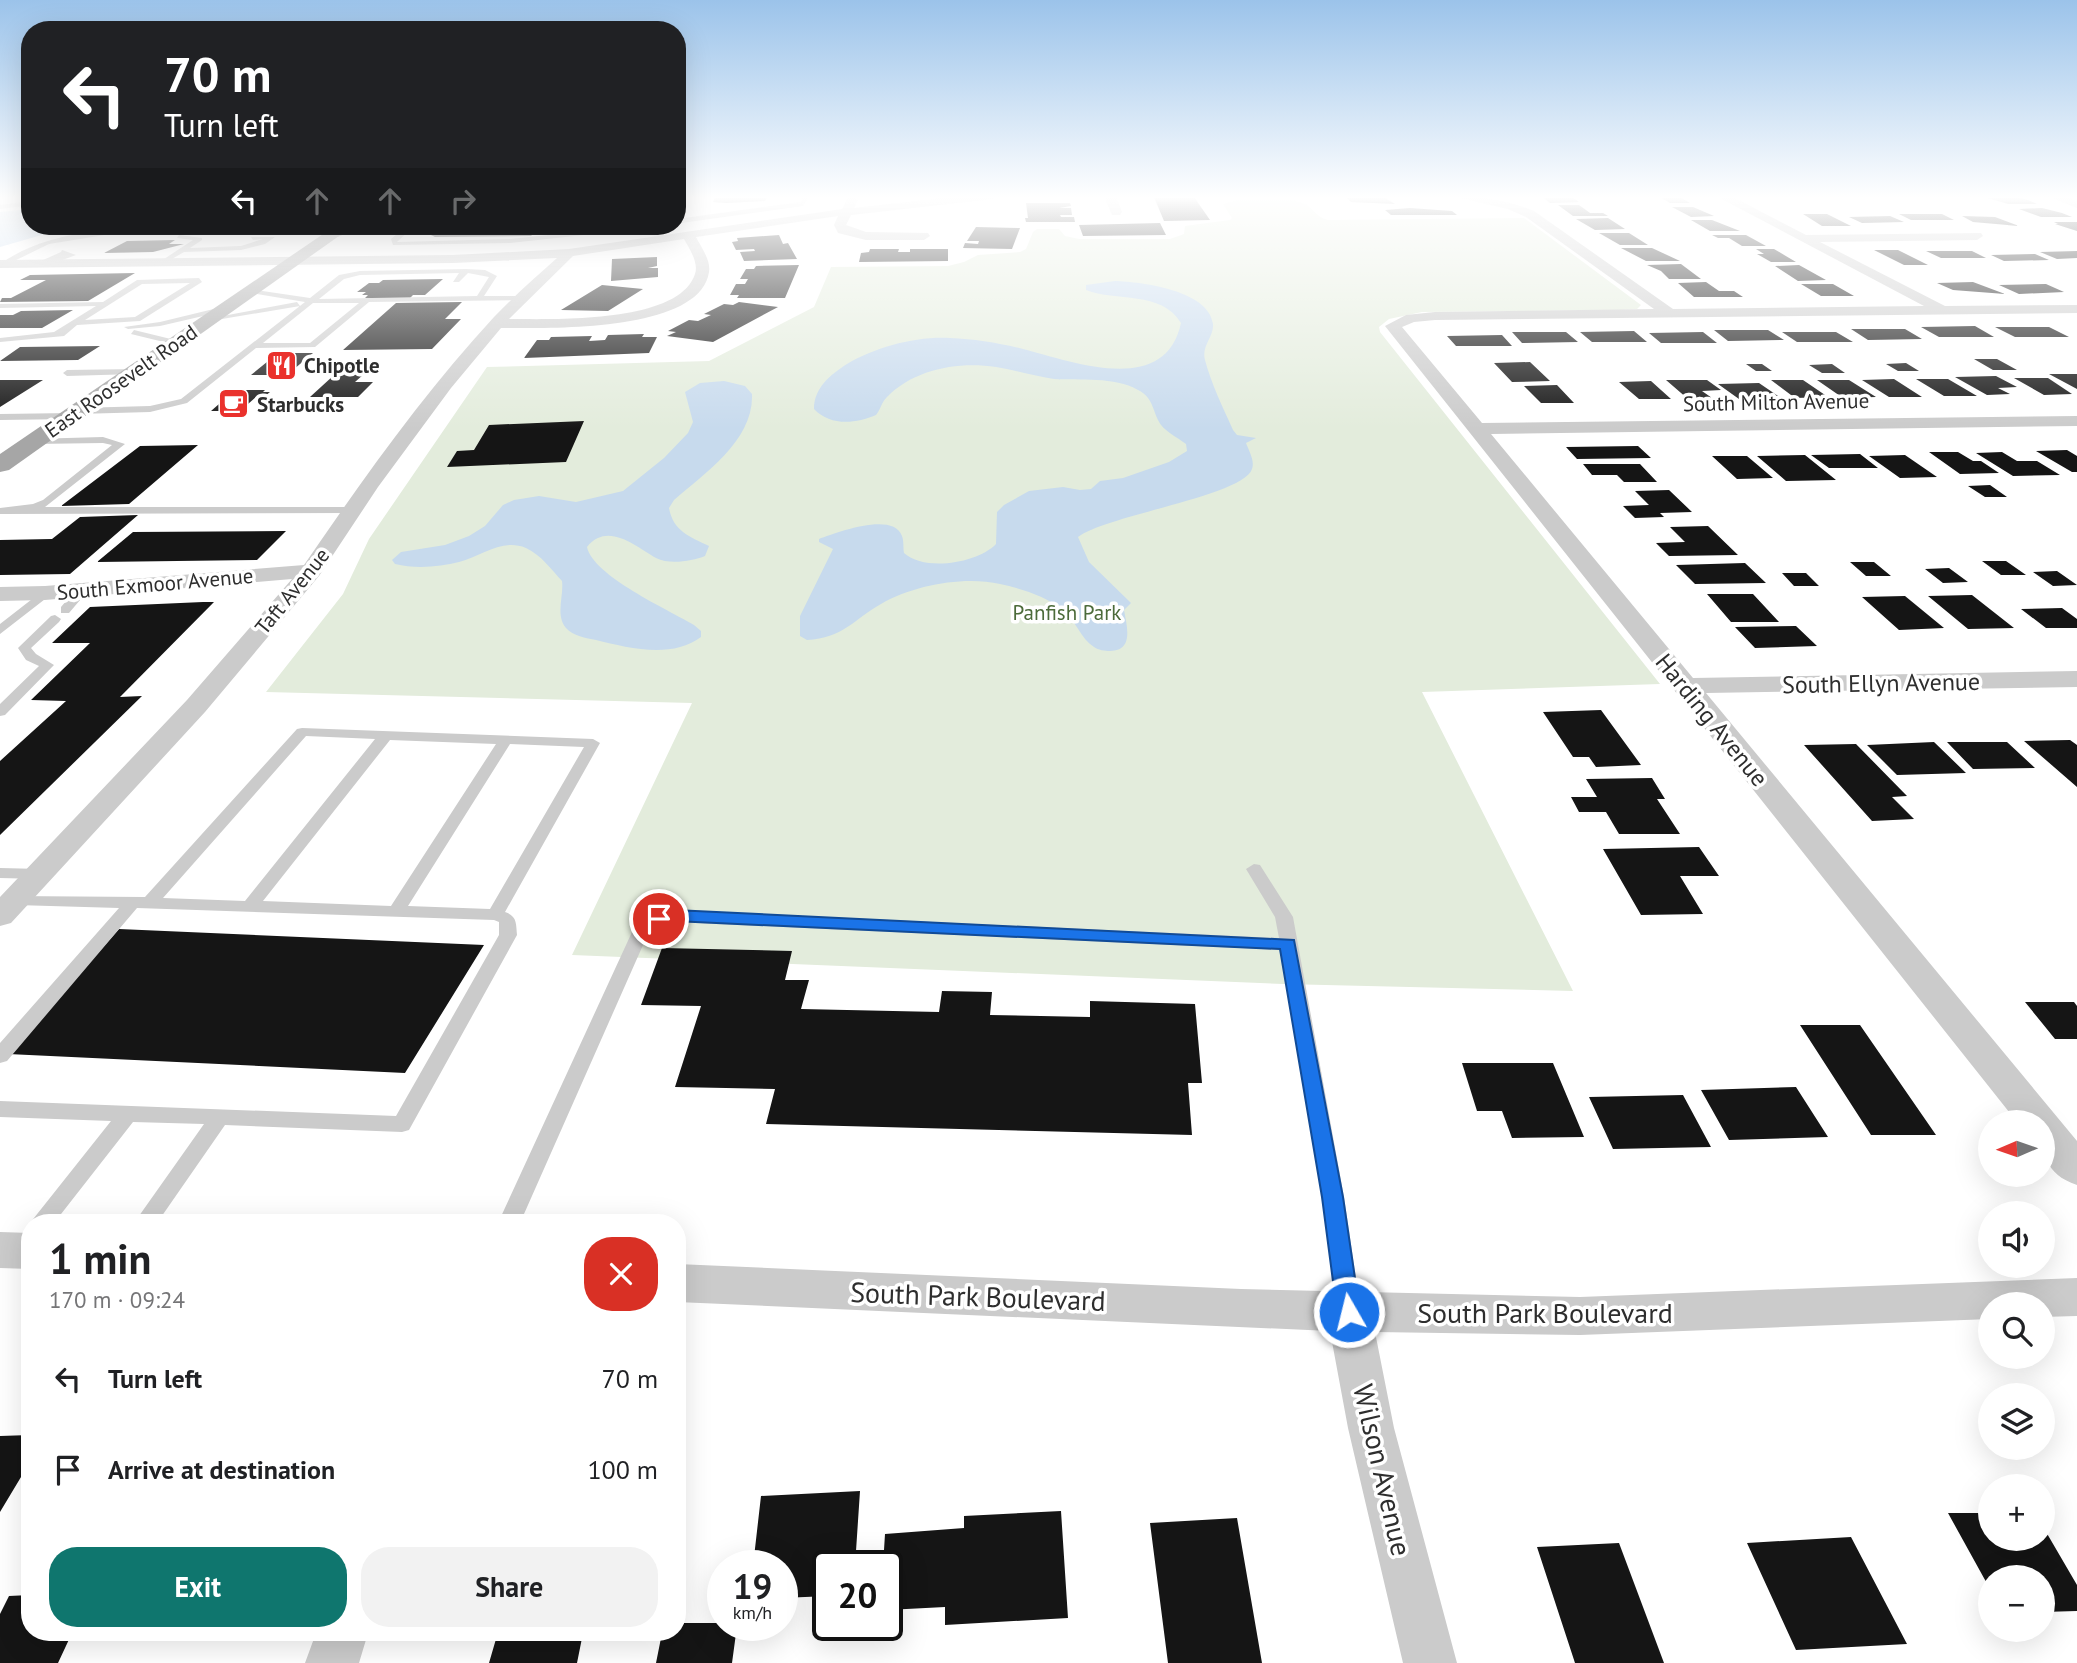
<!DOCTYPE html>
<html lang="en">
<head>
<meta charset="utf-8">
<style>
	:root { --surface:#fff; --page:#f2f2f2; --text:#202124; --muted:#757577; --accent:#0f766e }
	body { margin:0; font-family:"PT Sans",sans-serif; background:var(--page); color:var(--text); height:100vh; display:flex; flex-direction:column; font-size:26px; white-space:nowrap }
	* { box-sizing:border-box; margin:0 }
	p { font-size:23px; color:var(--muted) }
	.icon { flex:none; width:38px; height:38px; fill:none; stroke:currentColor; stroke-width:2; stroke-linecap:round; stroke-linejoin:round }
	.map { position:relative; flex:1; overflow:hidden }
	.panel { position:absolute; left:21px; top:1214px; width:665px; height:427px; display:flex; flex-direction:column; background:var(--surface); border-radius:28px; box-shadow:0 7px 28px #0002 }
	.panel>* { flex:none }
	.top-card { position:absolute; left:21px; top:21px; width:665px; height:214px; border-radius:28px; box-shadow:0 7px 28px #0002; background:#202124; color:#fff; overflow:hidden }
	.needle { width:46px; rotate:268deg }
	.buttons { position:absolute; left:1978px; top:1110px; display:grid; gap:14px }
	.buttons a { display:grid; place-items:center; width:77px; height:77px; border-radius:50%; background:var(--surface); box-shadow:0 7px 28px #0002; font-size:35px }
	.speed { position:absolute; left:707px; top:1550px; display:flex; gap:14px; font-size:35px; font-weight:700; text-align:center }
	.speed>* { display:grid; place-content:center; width:91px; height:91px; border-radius:50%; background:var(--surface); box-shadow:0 7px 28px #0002; line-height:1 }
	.speed small { font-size:18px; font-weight:400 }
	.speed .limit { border:4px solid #111; border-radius:10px; background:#fff; color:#111 }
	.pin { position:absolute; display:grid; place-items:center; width:60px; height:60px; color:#fff; margin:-30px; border:4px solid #fff; border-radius:50%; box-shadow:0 2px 7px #0007 }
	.me { position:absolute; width:77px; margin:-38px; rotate:352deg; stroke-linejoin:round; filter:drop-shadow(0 0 5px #0008) }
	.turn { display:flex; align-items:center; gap:24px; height:147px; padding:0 28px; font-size:32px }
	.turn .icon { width:91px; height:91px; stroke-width:2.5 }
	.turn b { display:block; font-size:49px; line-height:60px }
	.lanes { display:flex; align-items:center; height:66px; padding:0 28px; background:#0003; justify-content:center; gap:35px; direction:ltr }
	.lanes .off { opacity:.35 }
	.round { display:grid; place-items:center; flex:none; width:74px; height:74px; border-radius:28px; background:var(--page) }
	.summary { display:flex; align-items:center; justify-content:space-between; height:119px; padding:0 28px }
	h1 { font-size:42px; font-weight:700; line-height:52px }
	.action { display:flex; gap:14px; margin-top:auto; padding:14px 28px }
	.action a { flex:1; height:80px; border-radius:28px; background:var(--accent); color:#fff; font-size:28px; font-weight:700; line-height:80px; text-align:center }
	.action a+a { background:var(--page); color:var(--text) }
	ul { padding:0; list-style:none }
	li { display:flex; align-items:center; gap:21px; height:91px; padding:0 28px }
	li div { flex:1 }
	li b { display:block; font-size:26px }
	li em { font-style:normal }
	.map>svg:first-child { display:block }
	.green { fill:#e3ecdc }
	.water { fill:#c7daed }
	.building { fill:#151515 }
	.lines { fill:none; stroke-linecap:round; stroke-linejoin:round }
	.service { fill:#cbcbcb; fill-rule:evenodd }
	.minor { fill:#cbcbcb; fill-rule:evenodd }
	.primary { fill:#a6a6a6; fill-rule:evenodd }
	.route { fill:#1a73e8; stroke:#114b97; stroke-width:2 }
	.labels { text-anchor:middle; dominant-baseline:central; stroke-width:7; stroke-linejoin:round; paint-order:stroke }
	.far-poi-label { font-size:21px; font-weight:bold; fill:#2e2e2e; stroke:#fff; text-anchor:start }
	.far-street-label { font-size:21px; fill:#2e2e2e; stroke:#fff }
	.far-park-label { font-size:21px; fill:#4c6b3a; stroke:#fff }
	.street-label { font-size:24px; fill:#2e2e2e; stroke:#fff }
	.near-street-label { font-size:28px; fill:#2e2e2e; stroke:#fff }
</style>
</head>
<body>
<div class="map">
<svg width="2077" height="1663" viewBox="0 0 2077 1663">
	<rect width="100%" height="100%" fill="#fff"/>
	<path class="green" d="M1241,199C1260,200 1287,196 1305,204C1314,209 1316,217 1328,220L1524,218L1641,305L1637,309L1622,310L1422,312L1389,319L1379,327L1380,332L1660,684L1422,692L1573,991L1283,984L572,955L692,703L266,692L343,594L369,539L487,367L709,361L814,307L831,267L948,266L964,262L978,255L1020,252L1026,249L1033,232L1037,229H1059L1065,236L1079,239H1170L1184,234L1185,226L1230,220L1232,218L1223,204Z"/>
	<path class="water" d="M30,209V226H117L87,233L52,232L0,247V212Z
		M1115,281C1141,282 1209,290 1213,324C1214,337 1201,346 1205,360C1211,383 1223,408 1233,430L1237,435L1256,438L1246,443C1249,451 1255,461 1252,469C1243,496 1107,515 1078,537L1089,562L1131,603L1124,610C1127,626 1134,651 1110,651C1105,651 1098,650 1094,647C1081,639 1076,621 1064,611C1046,596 1023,589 1000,584C964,576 914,585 881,604C853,620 843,638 807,640L800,636V616L833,549L819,542V539C836,533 893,511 902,536C904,541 903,548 904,553C925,572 978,563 996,544L997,512L1004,505L1029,491L1063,487L1080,490L1091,489L1100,481L1123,478L1169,462L1187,451L1186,444C1177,437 1163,431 1158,420C1152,407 1152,397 1138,390C1114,376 1080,381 1054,379C1034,376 1015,370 996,367C959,361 914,369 887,397C881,403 881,409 876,415C855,424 830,426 814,409C814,388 830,375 847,364C876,347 916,336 950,338C975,339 999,343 1023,349C1071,361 1165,398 1181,323C1161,290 1116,302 1086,290V285Z
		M724,381L745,386L752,394C754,440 705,473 674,500L669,508C673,531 690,537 709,546L705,556C692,561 670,565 656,558C636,547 608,521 587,547C593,576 669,610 694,625L701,631V637C672,659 628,648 596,640C586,638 573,636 566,628C555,615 564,596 562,581C551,569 541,555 526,548C502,538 482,556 459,562C440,567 415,569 395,564L392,560L401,552L445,545L469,536L485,526L503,505L514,500L539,496L576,502L623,491L664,458L688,433L693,422L685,392L700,383Z"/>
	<path class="building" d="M716,196H768L765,201L726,203L713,202Z
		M1350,196H1382L1395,204L1351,202L1347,198H1351Z
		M1541,196H1570L1579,202L1550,203Z
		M1658,196H1678L1690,203H1670Z
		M2010,196L2028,200L2037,204H2008L1988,198Z
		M1154,197H1194L1210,220L1164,221Z
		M1026,203H1070L1071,206L1059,208H1071L1072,215H1060L1061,217H1074L1075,222H1026L1025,218H1028Z
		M1558,205H1579L1590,213H1603L1608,216H1573Z
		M1672,207H1693L1714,216L1691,217Z
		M1410,208L1452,211L1457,215H1391L1385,210Z
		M2042,208L2062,213L2072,217H2041L2019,209Z
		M1803,214H1827L1851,226H1822Z
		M1899,214H1942L1954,220H1911Z
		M1890,216L1904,222L1862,223L1849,217Z
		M1962,216L1995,217L2019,226L1973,222Z
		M1608,218L1625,229L1595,230L1576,219Z
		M1691,220H1712L1740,231H1710Z
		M2054,222H2077V231L2055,224H2058Z
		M1160,223L1166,235L1083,236L1079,225Z
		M433,226H541L531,236L435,237L429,234L433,231H426Z
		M976,227L1020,228L1012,249L963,248L965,243L978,244L979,241H967Z
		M1599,233H1629L1648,245H1620Z
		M779,235L783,244L788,243L797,259L744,261L740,252L755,251L754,249L736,250L732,242L738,241L737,238Z
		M1712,235H1746L1766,246H1742L1729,238H1718Z
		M175,240L169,244H184L153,252L104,253L127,241Z
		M1621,248H1652L1680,261H1646Z
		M870,249H899L898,252H910V249H948V261L859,262L861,253L869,252Z
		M1756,249H1774L1796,262H1771L1757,254H1764Z
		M1874,250H1898L1928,265H1904Z
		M1926,251H1972L1986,258H1941Z
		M2077,251V258L2057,259L2040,252Z
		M2035,254L2049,260L2004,261L1991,255Z
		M657,257V266L648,268H658V277L611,281L612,259Z
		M1681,264L1701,279H1669L1661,271L1647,265Z
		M799,265L785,298H737L739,295H730L736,284H745L748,279H740L746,269H754L756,266Z
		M1799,265L1826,280L1798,281L1775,266Z
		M135,273L88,301L0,302L2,298H11L46,280H20L30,275Z
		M443,279L425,295H413L410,298H365L368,295H362L366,292H357L369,283H379L383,280Z
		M1706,282L1719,291H1734L1743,297H1694L1678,283Z
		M1973,282L2005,294L1953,290L1937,283Z
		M1801,284H1833L1854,296H1821Z
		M2046,284L2064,292L2019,294L1999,285Z
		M602,285L643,289L608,311L561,310Z
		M462,302L445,319H461L432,349L343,350L396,303Z
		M739,302L778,307L713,342L667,336L676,332L668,331L689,320L698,321L711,315L704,314L724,304L733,305Z
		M73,310L42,328H0V315H13L21,311Z
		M1975,326L1994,337H1939L1921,327Z
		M1995,327H2049L2069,337H2015Z
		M1851,329H1905L1922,339L1868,340Z
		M1714,330H1768L1784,340L1728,341Z
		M1634,331L1647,342H1592L1580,332Z
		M1512,332H1566L1578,342L1522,343Z
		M1703,332L1717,343H1661L1649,333Z
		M1782,332H1836L1853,342H1797Z
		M644,334L642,337H657L649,353L524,358L537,340H549L551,337L592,336L589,341L605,340L608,335Z
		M1502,335L1512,346H1456L1447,336Z
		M100,346L78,360L0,361L20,347Z
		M278,353H313L287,375H251Z
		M1974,359H1997L2017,370H1993Z
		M1530,362L1550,381L1512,382L1494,363Z
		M1906,363L1919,371H1898L1886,364Z
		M1746,364H1762L1772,371H1756Z
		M1832,364L1845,373H1822L1809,365Z
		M345,365H378L369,374H364L355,382H373L358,397H310Z
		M2049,374H2077V389Z
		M1996,376L2017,387L1998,388L2010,394L1987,395L1955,377Z
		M2014,378H2048L2072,394L2044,395Z
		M1894,379L1922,397H1889L1862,380Z
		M1916,379H1948L1977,396H1944Z
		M0,380H43L0,407Z
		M1666,380H1707L1721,390L1702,391L1712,398L1688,399Z
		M1771,380H1803L1828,397L1795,398Z
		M1817,380H1849L1876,397L1843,398Z
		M1651,381L1671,399H1639L1619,382Z
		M1759,383L1778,396L1739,399L1718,384Z
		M1557,385L1574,403H1541L1524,386Z
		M235,390H265L263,392H270L264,397H256L240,411H211Z
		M584,421L566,462L447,467L457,451L474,450L489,425Z
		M198,445L129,504L61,506L140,446Z
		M1638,446L1651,458L1577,459L1566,447Z
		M2067,450L2077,456V472H2072L2036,451Z
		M1929,452H1958L1973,461H1981L1999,473L1960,474Z
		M2002,452L2017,461H2037L2060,475L2013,476L1976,453Z
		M1860,454L1878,468H1829L1811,455Z
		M1805,455L1836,480L1786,481L1757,456Z
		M1905,455L1937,477L1900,478L1869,456Z
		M1712,456H1747L1773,478L1737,479Z
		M1583,464H1640L1657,482H1624L1617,475H1592Z
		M1990,485L2007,497H1985L1968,486Z
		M1669,490L1692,512L1660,513L1664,517L1635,518L1623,506L1649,505L1635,491Z
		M138,515L70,574L0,575V540L52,539L80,517Z
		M1708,526L1738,555L1669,556L1656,543L1685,542L1670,527Z
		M286,531L257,560L97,562L133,532Z
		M1982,561H2006L2026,575H2001Z
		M1850,562H1874L1891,576H1866Z
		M1745,563L1766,583L1695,584L1676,565Z
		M1949,568L1968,582L1943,583L1925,569Z
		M2057,571L2077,585L2053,586L2033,572Z
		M1782,573H1806L1819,586H1794Z
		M1707,594H1753L1779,622H1731Z
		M1972,595L2014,628L1968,629L1928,596Z
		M1905,596L1944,628L1899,630L1862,597Z
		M203,602H214L120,697L142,696L0,835V761L66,701L31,700L90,643H52L90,607Z
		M2062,608L2077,619V628H2046L2021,609Z
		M1796,626L1817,646L1755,648L1735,627Z
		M1601,710L1641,765L1596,767L1589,757H1573L1543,712Z
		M2070,740L2077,745V787L2024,741Z
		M1934,742L1966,773L1897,775L1867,745Z
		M1947,742H2007L2035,768L1973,769Z
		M1856,744L1907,796L1892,797L1914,819L1872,821L1804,745Z
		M1652,778L1665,799H1657L1680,834H1619L1606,812H1579L1571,797H1597L1586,779Z
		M1699,847L1719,876H1680L1703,914L1641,915L1603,849Z
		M119,929L484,945L405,1073L8,1054Z
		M662,948L792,951L785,980H809L801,1009L939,1012L942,991L992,992L990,1015L1090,1017V1001L1195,1004L1202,1083H1188L1192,1135L766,1124L775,1089L675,1087L701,1006L641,1005Z
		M2025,1002H2074L2077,1006V1039H2055Z
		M1800,1025H1860L1936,1135H1871Z
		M1462,1063H1553L1584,1137L1512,1138L1502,1111H1477Z
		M1796,1087L1828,1137L1729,1140L1701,1090Z
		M1683,1095L1711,1147L1613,1149L1589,1097Z
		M30,1435V1462L0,1512V1436Z
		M860,1491L855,1566H828V1596L782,1598V1566H753L761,1496Z
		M1061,1511L1068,1618L945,1625V1607L887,1610V1566H883L885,1534L964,1528V1516Z
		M1948,1513H1990V1538H2042V1525L2077,1585V1611L2042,1612V1577H1990V1589Z
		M1237,1518L1262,1663H1168L1150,1523Z
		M1851,1537L1907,1644L1796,1650L1747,1543Z
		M1619,1543L1664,1663H1575L1537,1547Z
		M30,1595V1633H72L58,1663H0V1614L9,1596Z
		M677,1623H723V1626H737L732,1663H656L662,1633H677Z
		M484,1633H583L577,1663H489L496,1639L482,1640Z"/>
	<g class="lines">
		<path class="service" d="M677,196H683L684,218L801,202L803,196H809L803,206L681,223H677Z
			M30,201V205L0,209V205Z
			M171,226H345L346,227L123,232L49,244L6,265L0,264C48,230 114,228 171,226Z
			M355,226H363L338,237L333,236Z
			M407,226H414L397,242L510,239L595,230V226H601V230L636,227L639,229L510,243L393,245L391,239Z
			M179,235L202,238V240L190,248L241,246L263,239L253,240L251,237H275L265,244L241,250L184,252L165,263H161V261L193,240L177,238Z
			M62,250L76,255L49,265L41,261L61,252Z
			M466,269L485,270L497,276L484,296H522L526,298L522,300L369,302L315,347L256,348L187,403L150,412L78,414L73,411L78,408L150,406L181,399L305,302L251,293L248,289L310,298L339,275L360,271ZM459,273L453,282H459L468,273L489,277L477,296L319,299L344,279L360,275ZM313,303H359L310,343H263Z
			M199,278L202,282L140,321L77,325L64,336L0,342V338L54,332L96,306L0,308V304L103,302L137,280ZM190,283L135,317L85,320L142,284Z
			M297,302L300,306L216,320L212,318Z
			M226,306L229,310L160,326L128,329L124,327L160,322Z
			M134,330L179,341L180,343L176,345L131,334Z
			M138,369L139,371L135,374L67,376L63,373L67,370Z
			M0,414L71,413L76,416L71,419L0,420Z
			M103,437L125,444L45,507H352L357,510L352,513L0,514V508L33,504L43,500L112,445L103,443L34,444L31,443V439Z
			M82,586L86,587V593L69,613H61V607L78,587Z
			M45,589L51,593L49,596L0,634V624Z
			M55,615L61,619L59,622L31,648L36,654L54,665L5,715L0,716V704L39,666L26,660L18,648L51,616Z
			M302,728L593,739L600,743L505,912C517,916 516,923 517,935L409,1130L402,1132L225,1125L157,1223H134L204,1124L133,1122L54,1223H30L111,1121L0,1117V1101L396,1116L499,935V922L494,920L137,908L7,1061L0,1063V1043L119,908L16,905L10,904L8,900L10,896L145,897L297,729ZM306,736L375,739L245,901L163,898ZM390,740L496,744L391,906L263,901ZM510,744L584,747L490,909L408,906Z
			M1254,864L1260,865L1293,917L1344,1197L1361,1312L1357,1319L1349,1322L1341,1319L1337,1312L1322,1197L1281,950L674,922L651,927L520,1223H498L638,919L674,910L1279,938L1275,917L1246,869Z
			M0,868L41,869L49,874L41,879L0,878Z"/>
		<path class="minor" d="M959,196H999L993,199L851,215L846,225L866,232L928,233L930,236L924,240H866L838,233L834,225L838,216L696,237C701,247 711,260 709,272C700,333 546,328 501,328L451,388L378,487L319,576L205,712L11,923L0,926V897L187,700L292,579L45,600L0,601V587L45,586L304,565C363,479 423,394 494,317C514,296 536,277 557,258L453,263L0,268V260L453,255L569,249L842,209L848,198L852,197L858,200L854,208ZM684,239C689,248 699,263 695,274C679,324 552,319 509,319L573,256Z
			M1104,196H1116L1122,212L1120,215H1112Z
			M1451,196C1481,196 1507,200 1534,211L1673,309L1924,306L1716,196H1731L1806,235L1981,233L1983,236L1977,240L1820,242L1945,306L2077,305V313L1435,320L1414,322L1402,327L1482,423L2077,416V426L1491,434L1693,678L2077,671V687L1706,693L2077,1141V1185C2044,1174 2042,1152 2042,1122H2017L1385,326L1406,315L1435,312L1654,309L1526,217L1508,209Z
			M2047,196H2064L2077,201V208Z
			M0,1232L30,1233V1269L0,1268Z
			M677,1264L1241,1289L1580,1297L2077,1278V1316L2042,1317V1304H1990V1319L1580,1335L1375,1332L1394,1428L1457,1663H1403L1348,1428L1330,1331L677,1302Z
			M316,1633H368L359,1663H305Z"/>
		<path class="primary" d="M335,226H353L9,470L0,472V454Z"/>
	</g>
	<linearGradient id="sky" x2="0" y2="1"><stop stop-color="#9bc3ea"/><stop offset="0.46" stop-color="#fff"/><stop offset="1" stop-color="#fff" stop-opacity="0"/></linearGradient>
	<rect width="2077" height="429" fill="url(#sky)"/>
	<path class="route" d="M674,910L1294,940L1343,1197L1360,1312L1357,1319L1349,1322L1340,1319L1337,1312L1322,1197L1280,949L674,921L659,925L650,919L653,915Z"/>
	<defs>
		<symbol id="restaurant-square" viewBox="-11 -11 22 22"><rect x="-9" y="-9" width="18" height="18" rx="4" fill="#ea312c" stroke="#fff"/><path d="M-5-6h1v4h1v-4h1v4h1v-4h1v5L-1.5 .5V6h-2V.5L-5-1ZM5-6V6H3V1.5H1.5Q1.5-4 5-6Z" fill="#fff"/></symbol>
		<symbol id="cafe-square" viewBox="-11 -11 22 22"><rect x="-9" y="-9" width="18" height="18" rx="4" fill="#ea312c" stroke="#fff"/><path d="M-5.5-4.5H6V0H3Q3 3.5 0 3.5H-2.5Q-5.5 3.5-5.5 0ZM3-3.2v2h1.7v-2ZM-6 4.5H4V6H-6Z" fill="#fff"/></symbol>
	</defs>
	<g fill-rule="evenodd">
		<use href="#restaurant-square" x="264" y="348" width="35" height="35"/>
		<use href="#cafe-square" x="216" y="386" width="35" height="35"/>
	</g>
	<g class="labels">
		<g class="far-poi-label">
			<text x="304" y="365">Chipotle</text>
			<text x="257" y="404">Starbucks</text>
		</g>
		<g class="far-street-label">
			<text transform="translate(121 381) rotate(-35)">East Roosevelt Road</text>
			<text transform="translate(1776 402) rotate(-1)">South Milton Avenue</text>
			<text transform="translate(155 584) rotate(-5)">South Exmoor Avenue</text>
			<text transform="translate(292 591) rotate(-51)">Taft Avenue</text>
		</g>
		<g class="far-park-label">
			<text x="1067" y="612">Panfish Park</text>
		</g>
		<g class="street-label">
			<text transform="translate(1881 683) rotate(-1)">South Ellyn Avenue</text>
			<text transform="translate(1712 720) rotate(51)">Harding Avenue</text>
		</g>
		<g class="near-street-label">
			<text transform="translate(978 1296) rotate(2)">South Park Boulevard</text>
			<text x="1545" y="1312">South Park Boulevard</text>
			<text transform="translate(1383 1470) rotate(77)">Wilson Avenue</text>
		</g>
	</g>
</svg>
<div class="buttons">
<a><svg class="needle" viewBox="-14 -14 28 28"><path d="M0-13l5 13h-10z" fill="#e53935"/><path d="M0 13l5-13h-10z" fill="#757577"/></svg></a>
<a><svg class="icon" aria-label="sound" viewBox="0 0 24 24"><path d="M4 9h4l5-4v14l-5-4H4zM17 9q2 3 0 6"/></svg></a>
<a><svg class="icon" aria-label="search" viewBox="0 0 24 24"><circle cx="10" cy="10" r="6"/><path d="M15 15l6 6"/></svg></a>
<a><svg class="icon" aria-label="layers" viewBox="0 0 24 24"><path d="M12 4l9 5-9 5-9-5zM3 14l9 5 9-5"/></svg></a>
<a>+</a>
<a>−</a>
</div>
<div class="speed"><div>19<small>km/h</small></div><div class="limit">20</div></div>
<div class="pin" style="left:659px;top:919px;background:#d93025"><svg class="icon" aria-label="arrive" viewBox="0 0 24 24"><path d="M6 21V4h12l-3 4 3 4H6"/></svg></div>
<svg class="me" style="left:1349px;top:1312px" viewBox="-20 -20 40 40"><circle r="17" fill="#1a73e8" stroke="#fff" stroke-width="3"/><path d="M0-11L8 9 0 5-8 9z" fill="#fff"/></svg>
<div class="top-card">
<div class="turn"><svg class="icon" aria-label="left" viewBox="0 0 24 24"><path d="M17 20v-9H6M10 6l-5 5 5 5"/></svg><div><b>70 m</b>Turn left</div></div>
<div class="lanes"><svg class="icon" aria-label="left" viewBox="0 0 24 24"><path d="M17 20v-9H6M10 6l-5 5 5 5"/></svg><svg class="icon off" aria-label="ahead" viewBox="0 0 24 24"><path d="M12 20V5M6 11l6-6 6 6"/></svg><svg class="icon off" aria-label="ahead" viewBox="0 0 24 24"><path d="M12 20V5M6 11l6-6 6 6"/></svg><svg class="icon off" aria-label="right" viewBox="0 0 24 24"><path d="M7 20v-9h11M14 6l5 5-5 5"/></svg></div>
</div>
<section class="panel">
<div class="summary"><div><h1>1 min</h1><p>170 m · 09:24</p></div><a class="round" style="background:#d93025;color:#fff"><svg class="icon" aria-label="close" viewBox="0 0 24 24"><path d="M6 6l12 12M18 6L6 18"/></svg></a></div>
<ul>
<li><svg class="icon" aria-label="left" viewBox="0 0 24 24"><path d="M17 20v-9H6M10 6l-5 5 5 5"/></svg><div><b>Turn left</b></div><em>70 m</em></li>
<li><svg class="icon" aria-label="arrive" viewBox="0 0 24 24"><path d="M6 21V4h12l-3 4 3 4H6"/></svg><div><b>Arrive at destination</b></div><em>100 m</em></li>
</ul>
<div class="action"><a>Exit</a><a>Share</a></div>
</section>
</div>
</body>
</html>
